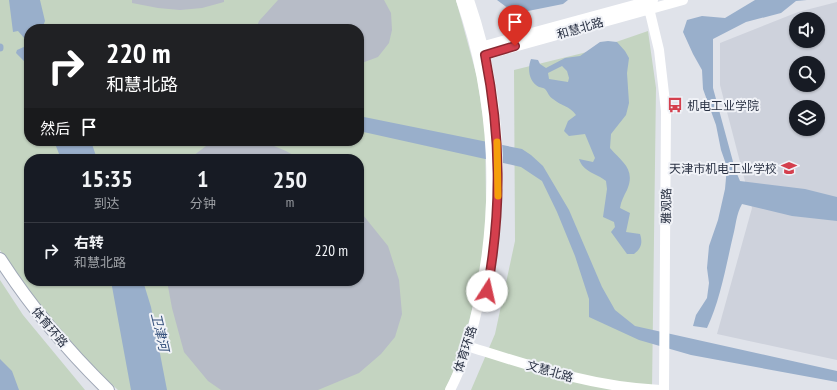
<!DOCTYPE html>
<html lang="zh">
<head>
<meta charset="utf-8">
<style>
	:root { --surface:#171b24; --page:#242831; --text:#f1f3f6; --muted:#9ea1a6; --line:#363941 }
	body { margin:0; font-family:"PT Sans Narrow","Noto Sans SC",sans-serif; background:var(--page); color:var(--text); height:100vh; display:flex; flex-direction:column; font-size:15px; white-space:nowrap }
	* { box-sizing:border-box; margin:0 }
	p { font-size:13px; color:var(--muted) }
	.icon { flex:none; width:22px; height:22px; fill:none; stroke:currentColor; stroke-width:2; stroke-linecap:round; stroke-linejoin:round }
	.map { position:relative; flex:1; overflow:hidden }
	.drawer { position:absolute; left:24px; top:154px; width:340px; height:132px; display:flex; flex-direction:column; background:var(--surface); border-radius:16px; box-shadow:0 1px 3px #0004 }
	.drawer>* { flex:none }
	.guide { position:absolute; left:24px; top:24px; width:340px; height:122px; border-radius:16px; box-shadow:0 1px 3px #0004; background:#202124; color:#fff; overflow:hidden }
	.controls { position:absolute; left:789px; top:12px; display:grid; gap:8px }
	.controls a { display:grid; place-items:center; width:36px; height:36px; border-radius:50%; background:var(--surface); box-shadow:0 1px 3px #0004; font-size:20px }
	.pin { position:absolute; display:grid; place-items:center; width:34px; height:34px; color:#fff; margin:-41px -17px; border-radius:50% 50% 50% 0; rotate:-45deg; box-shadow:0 0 4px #0007 }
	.pin .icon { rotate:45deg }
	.me { position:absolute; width:44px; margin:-22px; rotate:10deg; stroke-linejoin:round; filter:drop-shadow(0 0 3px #0008) }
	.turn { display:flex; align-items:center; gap:14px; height:84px; padding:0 16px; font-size:18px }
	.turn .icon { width:52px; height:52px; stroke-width:2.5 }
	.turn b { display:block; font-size:28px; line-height:34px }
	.then { display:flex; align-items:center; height:38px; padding:0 16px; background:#0003; gap:8px; font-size:15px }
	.eta { display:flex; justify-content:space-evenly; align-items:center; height:68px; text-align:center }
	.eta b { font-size:24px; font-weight:700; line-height:28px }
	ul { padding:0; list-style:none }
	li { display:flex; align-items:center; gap:12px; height:56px; padding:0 16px; border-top:1px solid var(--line) }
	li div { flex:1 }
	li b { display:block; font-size:15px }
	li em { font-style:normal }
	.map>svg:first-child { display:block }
	.built { fill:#ced2dc; fill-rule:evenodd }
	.green { fill:#c4d4c1; fill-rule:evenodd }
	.water { fill:#99afcb; fill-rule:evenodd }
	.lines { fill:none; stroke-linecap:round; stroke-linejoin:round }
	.canal { stroke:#99afcb; stroke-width:7 }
	.building { fill:#b7bcc7 }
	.primary-casing { stroke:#9fa7b6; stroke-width:14 }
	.secondary { stroke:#fff; stroke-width:10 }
	.primary { stroke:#fff; stroke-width:12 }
	.route-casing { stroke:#8a2932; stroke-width:10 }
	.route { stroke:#d43f4d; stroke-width:7 }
	.slow { stroke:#f59e0b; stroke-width:7 }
	.labels { text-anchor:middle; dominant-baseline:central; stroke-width:4; stroke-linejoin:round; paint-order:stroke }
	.street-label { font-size:12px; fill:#283042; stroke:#f0f2f7 }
	.poi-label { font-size:12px; fill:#283042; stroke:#f0f2f7; text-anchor:start }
	.water-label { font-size:13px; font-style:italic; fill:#304c78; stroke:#f0f2f7 }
</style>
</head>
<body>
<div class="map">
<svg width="837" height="390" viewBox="0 0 837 390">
	<rect width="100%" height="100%" fill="#e0e3ea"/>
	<path class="built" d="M837,2V360L717,334L752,208L720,85V43L798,12ZM796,19H818V41H796ZM796,63H818V85H796ZM796,107H818V129H796Z"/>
	<path class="green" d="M0,0H456L477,77L485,132L486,201L485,240L475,298L460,356L445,390H118C73,350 32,302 0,250ZM29,29H359V141H29ZM29,159H359V281H29Z
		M648,31L656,88L652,390H471L495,334L515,241L514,70L587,52Z
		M0,280L23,315L85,390H0Z"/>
	<path class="water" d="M9,0H40L45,21L42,29H29V37L25,39L18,31L13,32Z
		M497,0H568L563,4L523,12H513Z
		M755,0H807L796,1L781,13L746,22L713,39V88L735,169L740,181L805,189L837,197V221L792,216L742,204C736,215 736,225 733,236C726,266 720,301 707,328L693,326L696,315L707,298L709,283L707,268L709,246L718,220L725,189L727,167L721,150L716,125L703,89L702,70L693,54L683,32L687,20L702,16L725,18Z
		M608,41L617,42L625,51L629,58L627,73L629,103L626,115L611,134L610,148C622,162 636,169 627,190C624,196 621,201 620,208L630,213L626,232L640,234C643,243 641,249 634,254H627L611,232L615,227L614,222L603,217L607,189L606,181C596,173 583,172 579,159L593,162L595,158L585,134L569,136L564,131L568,121L576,115C570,106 561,106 553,99C549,97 548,92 545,89C544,88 540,87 539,87C529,82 527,69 531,59L538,60L540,64L546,68L565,58L580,56L600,42ZM562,66L567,71L569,78L568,82L549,79L548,73Z
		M29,43V66L16,53L17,50L26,46L25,44Z
		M359,116L522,149L531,155L543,166L569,210L602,287L615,310L635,326L837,371V382L691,355L639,340L589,317V299L575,256L557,212L542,181L521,167L359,131Z
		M54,141H91L97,159H61Z
		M111,281H143L151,307L167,390H131Z
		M0,359L12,371L19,390H0Z"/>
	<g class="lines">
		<path class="canal" d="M0,47V48"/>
	</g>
	<path class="building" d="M132,0H224V2L202,8L180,10L158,8L132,3Z
		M278,0H384L391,13L392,30L389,43L378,57L359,64V29H256L259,21Z
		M217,141H262L286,151L300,159H189L206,146Z
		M359,210L388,246L399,280L402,314L395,337L381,354L359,373L318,390H221L208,381L184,352L172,308L167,281H359Z"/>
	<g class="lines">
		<defs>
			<path id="primary" d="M0,259C31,307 67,350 108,390"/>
		</defs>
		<use href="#primary" class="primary-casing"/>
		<path class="secondary" d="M469,0C490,60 499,124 498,187
			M647,0L659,50L666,111L664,390
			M477,48L653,0
			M478,57L683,0
			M467,346C531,366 592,387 660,390
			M450,390C463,366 471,337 477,310C500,207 496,100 461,0"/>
		<use href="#primary" class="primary"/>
	</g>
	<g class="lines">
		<defs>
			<path id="route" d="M487,291C502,210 501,136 485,55L515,46"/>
		</defs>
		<use href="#route" class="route-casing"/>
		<use href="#route" class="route"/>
		<path class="slow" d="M497,142L498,196"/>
	</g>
	<defs>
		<symbol id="bus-bare" viewBox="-9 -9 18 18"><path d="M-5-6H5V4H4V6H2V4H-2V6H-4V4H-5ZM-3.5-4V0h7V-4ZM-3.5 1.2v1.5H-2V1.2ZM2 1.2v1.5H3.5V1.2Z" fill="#d43f4d" stroke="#f0f2f7" stroke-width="2.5" paint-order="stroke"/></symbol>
		<symbol id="school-bare" viewBox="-9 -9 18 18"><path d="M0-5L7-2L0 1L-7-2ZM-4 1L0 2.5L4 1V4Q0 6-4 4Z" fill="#d43f4d" stroke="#f0f2f7" stroke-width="2.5" paint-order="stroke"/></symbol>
	</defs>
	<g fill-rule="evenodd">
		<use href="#bus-bare" x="664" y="94" width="22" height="22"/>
		<use href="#school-bare" x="778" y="157" width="22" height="22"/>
	</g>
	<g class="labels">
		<g class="street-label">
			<text transform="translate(580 28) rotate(-16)">和慧北路</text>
			<text transform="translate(666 206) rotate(-89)">雅观路</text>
			<text transform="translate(50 327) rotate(50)">体育环路</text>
			<text transform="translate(465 349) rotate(-72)">体育环路</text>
			<text transform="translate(550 371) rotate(16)">文慧北路</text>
		</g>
		<g class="poi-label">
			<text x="687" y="105">机电工业学院</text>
			<text x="777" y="168" text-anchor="end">天津市机电工业学校</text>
		</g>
		<g class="water-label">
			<text transform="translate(160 332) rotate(77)">卫津河</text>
		</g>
	</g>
</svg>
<div class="controls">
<a><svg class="icon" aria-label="sound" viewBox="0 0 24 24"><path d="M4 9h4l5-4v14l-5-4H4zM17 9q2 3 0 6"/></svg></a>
<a><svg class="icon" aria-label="search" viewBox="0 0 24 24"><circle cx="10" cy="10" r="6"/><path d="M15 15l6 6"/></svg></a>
<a><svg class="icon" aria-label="layers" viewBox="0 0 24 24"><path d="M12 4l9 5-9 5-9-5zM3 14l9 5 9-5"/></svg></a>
</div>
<div class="pin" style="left:515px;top:46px;background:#d93025"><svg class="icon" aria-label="arrive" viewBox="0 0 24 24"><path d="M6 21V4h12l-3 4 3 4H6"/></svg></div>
<svg class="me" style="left:487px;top:291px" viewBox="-20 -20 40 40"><circle r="19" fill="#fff"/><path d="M0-13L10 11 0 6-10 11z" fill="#d43f4d"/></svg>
<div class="guide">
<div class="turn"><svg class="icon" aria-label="right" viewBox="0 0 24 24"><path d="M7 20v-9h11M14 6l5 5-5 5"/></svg><div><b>220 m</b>和慧北路</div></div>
<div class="then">然后<svg class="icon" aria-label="arrive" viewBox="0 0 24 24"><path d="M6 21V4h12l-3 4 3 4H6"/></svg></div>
</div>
<section class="drawer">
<div class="eta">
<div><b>15:35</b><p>到达</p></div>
<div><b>1</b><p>分钟</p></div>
<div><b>250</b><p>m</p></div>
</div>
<ul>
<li><svg class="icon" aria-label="right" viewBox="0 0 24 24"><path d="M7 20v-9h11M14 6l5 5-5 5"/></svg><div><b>右转</b><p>和慧北路</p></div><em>220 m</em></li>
</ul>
</section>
</div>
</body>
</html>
